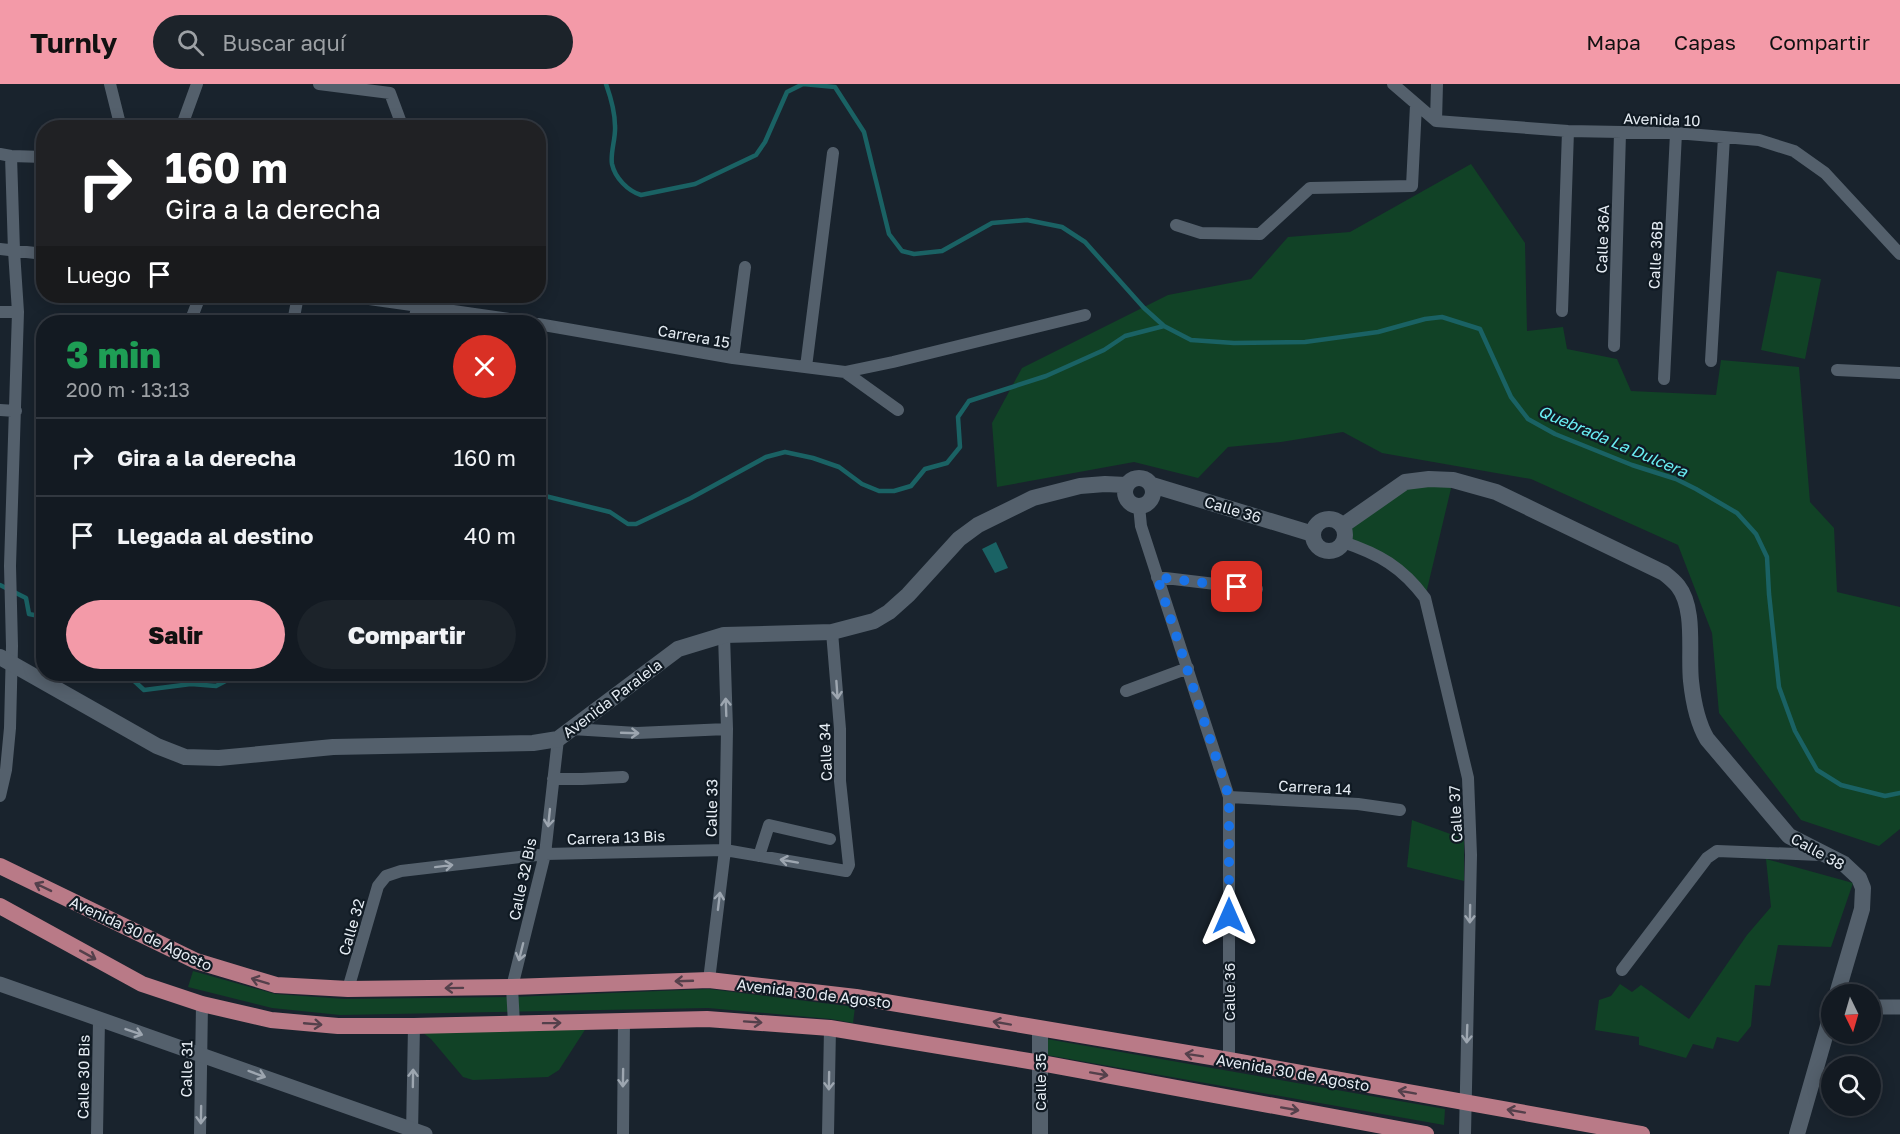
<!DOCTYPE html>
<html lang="es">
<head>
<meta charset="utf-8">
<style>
	:root { --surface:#131a22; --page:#1c232a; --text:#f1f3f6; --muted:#9da1a5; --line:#323840; --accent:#f39aa8 }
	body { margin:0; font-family:"Golos Text",sans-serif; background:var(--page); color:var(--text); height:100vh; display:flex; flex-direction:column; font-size:22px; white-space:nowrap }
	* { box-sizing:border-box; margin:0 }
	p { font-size:20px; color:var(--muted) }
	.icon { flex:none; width:33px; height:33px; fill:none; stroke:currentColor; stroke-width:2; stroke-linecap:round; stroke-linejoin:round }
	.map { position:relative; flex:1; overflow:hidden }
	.side { position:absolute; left:36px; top:231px; width:510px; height:366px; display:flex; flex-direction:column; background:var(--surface); border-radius:24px; box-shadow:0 3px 15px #0003,0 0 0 2px var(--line) }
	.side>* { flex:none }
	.banner { position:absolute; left:36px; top:36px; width:510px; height:183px; border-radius:24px; box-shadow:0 3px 15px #0003,0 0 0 2px var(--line); background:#202124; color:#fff; overflow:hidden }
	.needle { width:39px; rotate:175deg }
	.buttons { position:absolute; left:1821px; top:900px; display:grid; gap:12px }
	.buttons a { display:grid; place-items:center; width:60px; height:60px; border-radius:50%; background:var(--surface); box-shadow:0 3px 15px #0003,0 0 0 2px var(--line); font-size:30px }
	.pin { position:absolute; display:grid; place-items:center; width:51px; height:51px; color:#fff; margin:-26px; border-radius:12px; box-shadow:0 3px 9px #0006 }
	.me { position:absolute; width:66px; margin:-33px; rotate:0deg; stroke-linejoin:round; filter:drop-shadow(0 0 4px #0008) }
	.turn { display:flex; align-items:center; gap:21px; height:126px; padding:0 30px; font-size:27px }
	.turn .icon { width:78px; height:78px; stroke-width:2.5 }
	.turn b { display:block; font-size:42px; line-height:51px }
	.then { display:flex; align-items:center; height:57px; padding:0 30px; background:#0003; gap:12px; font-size:22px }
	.round { display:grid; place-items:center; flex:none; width:63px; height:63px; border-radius:32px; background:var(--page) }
	.overview { display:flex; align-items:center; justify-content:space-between; height:102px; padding:0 30px }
	h1 { font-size:36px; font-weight:800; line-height:45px; color:#1e9e55 }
	.action { display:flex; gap:12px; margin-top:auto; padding:12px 30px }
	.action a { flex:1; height:69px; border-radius:36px; background:var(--accent); color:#111; font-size:24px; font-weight:800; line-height:69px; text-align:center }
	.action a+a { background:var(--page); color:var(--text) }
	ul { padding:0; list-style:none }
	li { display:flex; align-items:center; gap:18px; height:78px; padding:0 30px; border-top:2px solid var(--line) }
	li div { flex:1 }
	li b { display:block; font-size:22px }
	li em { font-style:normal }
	header { display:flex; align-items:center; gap:36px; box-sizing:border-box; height:84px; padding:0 30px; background:var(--accent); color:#111 }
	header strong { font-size:28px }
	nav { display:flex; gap:33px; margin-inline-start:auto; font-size:21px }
	.search { width:420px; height:54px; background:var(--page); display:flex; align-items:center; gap:15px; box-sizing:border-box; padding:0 21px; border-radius:33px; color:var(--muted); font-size:22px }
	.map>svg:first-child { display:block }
	.green { fill:#114226 }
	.water { fill:#1a6264 }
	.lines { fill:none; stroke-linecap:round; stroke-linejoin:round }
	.stream { stroke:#1a6264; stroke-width:4.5 }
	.minor { stroke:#54606c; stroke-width:12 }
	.tertiary { stroke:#54606c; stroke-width:15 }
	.secondary { stroke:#54606c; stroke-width:16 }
	.primary { stroke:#b97a87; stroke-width:16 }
	.oneway { stroke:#9da6b0 }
	.oneway2 { stroke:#54404b }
	.route { stroke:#1a73e8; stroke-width:10; stroke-dasharray:0 18 }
	.labels { text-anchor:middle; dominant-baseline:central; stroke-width:4.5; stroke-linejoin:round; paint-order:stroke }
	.street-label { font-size:15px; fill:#e6edf4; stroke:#101a23 }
	.water-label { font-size:16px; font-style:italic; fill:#69edf2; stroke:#101a23 }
</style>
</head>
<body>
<header>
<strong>Turnly</strong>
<div class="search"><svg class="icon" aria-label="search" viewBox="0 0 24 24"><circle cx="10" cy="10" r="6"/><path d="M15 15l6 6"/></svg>Buscar aquí</div>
<nav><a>Mapa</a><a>Capas</a><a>Compartir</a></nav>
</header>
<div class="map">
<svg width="1900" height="1050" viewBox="0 0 1900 1050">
	<rect width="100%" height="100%" fill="#19232d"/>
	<path class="green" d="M1471,80L1525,159L1527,247L1563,243L1567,265L1617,275L1631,307L1716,311L1721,276L1799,283L1810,418L1834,444L1837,508L1900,523V745L1879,762L1801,736L1719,629L1712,549L1678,461L1531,395L1382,369L1343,348L1281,358L1228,363L1198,394L1134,378L997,403L992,339L1022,284L1168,211L1251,195L1288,153L1350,148Z
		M1777,187L1821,195L1805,275L1761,266Z
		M1453,396L1425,514L1412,497L1345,453L1344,447L1405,398Z
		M1412,736L1464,755V797L1407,783Z
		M1766,775L1853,799L1831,863L1778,861L1770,902L1755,901L1751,942L1738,958L1717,953L1713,965L1693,960L1686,974L1639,961V953L1595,946L1599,916L1611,912L1620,900L1632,908L1641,901L1689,935L1747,851L1771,823Z
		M193,887L275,910L345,915L512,913L709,905L855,923L853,939L831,935L708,924L340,931L272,924L188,903Z
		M590,938L559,986L548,993L473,996L463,993L431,955L414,942Z
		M1041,954L1445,1025L1444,1041L1041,970Z"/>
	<path class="water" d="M996,458L1008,484L995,489L982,465Z"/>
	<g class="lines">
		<path class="stream" d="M606,0C611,14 615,27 615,42C616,54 610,69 612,80C615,94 628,107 641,111L695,100L756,71L765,58L787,8L803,0L835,3L864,48L889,150L902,167L914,170L942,167L992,139L1027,136L1062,143L1085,158L1144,224L1164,242L1191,256L1234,259L1305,258L1378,248L1425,235L1442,233L1480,245L1511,313L1528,335L1555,350L1632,381L1676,395L1696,405L1737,429L1756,450L1767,473L1769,510L1779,603L1795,647L1817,686L1841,701L1885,712L1900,709
			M538,414L545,412L610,428L628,440H636L691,414L766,373L785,368L813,374L839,383L862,400L879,407H894L911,402L925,385L947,379L960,363L958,333L969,317L1046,292L1104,266L1125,252L1164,242
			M0,501L26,514L29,530L44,533
			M131,590V594L144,606L191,600L216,602L239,590"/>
		<path class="minor" d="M110,0L121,44
			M319,0L390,9L403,44
			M1393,0L1436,37L1568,47L1676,49L1724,53L1759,56L1794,67L1825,89L1900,170
			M1436,37L1437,0
			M181,44L197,0
			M0,70L11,72L44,73
			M1176,141L1201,149L1260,150L1310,104L1412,102L1416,21
			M0,165L44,170
			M348,212L531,238
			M1562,227L1568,47
			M0,228H18
			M190,238L200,212
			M293,238L298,212
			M414,238L417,223
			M538,240L733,274L845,288L893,278L1085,231
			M1614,262L1620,49
			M733,274L745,183
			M1711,277L1724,53
			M806,283L833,69
			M1837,286L1900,289
			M845,288L898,326
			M1664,295L1676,49
			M0,326L16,327
			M1139,422L1141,442L1229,713V976
			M1343,458C1379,470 1402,483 1425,514L1468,694L1471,771L1465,1050
			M1157,493L1257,505
			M1126,607L1188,584
			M572,645L637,649L727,645
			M553,695H582L623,693
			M0,712L6,686L10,644L12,562L10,482L18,228L14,167L11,72
			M1229,713L1358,720L1400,726
			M759,772L769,741L830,755
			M1622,886L1707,774L1717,767L1821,771
			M709,896L725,766L727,645L724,551
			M348,905L378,802L386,792L401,787L545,770L725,766L846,787L849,781L840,697V645L832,548
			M514,940L512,903L545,770L558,655
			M97,1050L99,936
			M200,1050L202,920
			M412,1050L414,942
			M623,1050L624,937
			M828,1050L830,944"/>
		<path class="tertiary" d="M0,900L425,1050
			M1870,923H1900"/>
		<path class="secondary" d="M1125 408a14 14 0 1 1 28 0a14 14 0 1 1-28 0Z
			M1152,401L1313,450
			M1313 451a16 16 0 1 1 32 0a16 16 0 1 1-32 0Z
			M1342,442L1405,398L1429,395L1453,396L1496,408L1664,489C1669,493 1674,497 1678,502C1696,525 1688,569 1691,597C1693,616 1697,638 1707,655L1789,752L1844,780L1859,794L1863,804L1862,825L1837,910
			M0,573L157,662L185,673L219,674L333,663L533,659L558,655L678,565L724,551L832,548L874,537L889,528L908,511L959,455L978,441L1033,414L1080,402L1105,400L1126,401
			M1040,1050V946
			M1797,1050L1832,928"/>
		<path class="primary" d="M0,782L196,877L276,901L348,905L512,903L709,896L856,913L1229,976L1642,1050
			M0,822L142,900L202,920L271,936L338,942H414L707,935L830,944L1041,979L1426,1050"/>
	</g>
	<defs><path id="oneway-shaft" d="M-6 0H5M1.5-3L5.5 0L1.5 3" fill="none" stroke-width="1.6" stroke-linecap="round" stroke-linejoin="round" transform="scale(1.5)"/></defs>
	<g class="oneway">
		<use href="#oneway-shaft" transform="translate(837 606) rotate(86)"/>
		<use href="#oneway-shaft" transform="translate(726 623) rotate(-92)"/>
		<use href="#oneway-shaft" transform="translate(630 649) rotate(2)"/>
		<use href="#oneway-shaft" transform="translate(549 734) rotate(96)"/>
		<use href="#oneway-shaft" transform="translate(789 777) rotate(-170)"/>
		<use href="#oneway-shaft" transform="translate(444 782) rotate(-7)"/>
		<use href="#oneway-shaft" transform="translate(719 817) rotate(-83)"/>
		<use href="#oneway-shaft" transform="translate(1470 830) rotate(91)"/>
		<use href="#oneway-shaft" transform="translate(521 868) rotate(104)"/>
		<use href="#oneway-shaft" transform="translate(134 948) rotate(19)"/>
		<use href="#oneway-shaft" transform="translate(1467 950) rotate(92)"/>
		<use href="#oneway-shaft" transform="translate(257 990) rotate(20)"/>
		<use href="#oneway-shaft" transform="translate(413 994) rotate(-89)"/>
		<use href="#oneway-shaft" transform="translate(623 994) rotate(91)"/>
		<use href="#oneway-shaft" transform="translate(829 997) rotate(91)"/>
		<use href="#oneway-shaft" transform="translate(201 1031) rotate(91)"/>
	</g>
	<g class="oneway2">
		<use href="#oneway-shaft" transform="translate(43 803) rotate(-154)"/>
		<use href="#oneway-shaft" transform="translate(88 871) rotate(29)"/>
		<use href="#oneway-shaft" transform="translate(260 897) rotate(-163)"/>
		<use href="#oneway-shaft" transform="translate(684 897) rotate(178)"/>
		<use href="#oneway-shaft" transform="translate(454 904) rotate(179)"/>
		<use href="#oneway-shaft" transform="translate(753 938) rotate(4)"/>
		<use href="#oneway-shaft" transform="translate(552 939) rotate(-1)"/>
		<use href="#oneway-shaft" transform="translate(1002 939) rotate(-170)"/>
		<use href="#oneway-shaft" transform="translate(313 940) rotate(5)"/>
		<use href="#oneway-shaft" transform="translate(1194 971) rotate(-171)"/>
		<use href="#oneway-shaft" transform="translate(1099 990) rotate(10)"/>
		<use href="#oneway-shaft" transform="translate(1407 1008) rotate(-170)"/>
		<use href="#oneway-shaft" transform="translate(1290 1025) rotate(10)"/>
		<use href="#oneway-shaft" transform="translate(1516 1027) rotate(-170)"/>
	</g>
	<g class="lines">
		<path class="route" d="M1229,832V713L1157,493L1237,503"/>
	</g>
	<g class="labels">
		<g class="street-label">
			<text transform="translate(1662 35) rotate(2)">Avenida 10</text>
			<text transform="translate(1602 155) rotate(-88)">Calle 36A</text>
			<text transform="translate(1655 171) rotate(-87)">Calle 36B</text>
			<text transform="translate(694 252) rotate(10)">Carrera 15</text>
			<text transform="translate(1233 425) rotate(17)">Calle 36</text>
			<text transform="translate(612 614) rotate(-37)">Avenida Paralela</text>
			<text transform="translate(825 668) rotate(-92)">Calle 34</text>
			<text transform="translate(1315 703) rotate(3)">Carrera 14</text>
			<text transform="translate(711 724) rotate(-89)">Calle 33</text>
			<text transform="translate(1455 730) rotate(-93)">Calle 37</text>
			<text transform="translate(616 753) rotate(-2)">Carrera 13 Bis</text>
			<text transform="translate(1818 767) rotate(29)">Calle 38</text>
			<text transform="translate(522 795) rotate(-78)">Calle 32 Bis</text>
			<text transform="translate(351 843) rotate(-74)">Calle 32</text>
			<text transform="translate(141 849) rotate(25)">Avenida 30 de Agosto</text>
			<text transform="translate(1229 908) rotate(-90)">Calle 36</text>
			<text transform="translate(814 909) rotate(7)">Avenida 30 de Agosto</text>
			<text transform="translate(186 985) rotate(-89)">Calle 31</text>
			<text transform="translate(1293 988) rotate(10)">Avenida 30 de Agosto</text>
			<text transform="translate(83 993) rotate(-89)">Calle 30 Bis</text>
			<text transform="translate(1040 998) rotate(-90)">Calle 35</text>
		</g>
		<g class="water-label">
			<text transform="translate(1613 357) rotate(23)">Quebrada La Dulcera</text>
		</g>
	</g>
</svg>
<div class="buttons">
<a><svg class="needle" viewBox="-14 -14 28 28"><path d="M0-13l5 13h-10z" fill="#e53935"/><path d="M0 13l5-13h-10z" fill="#9da1a5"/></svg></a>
<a><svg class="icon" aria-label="search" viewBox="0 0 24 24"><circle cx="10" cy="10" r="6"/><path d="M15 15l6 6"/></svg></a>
</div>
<div class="pin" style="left:1237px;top:503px;background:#d93025"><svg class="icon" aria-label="arrive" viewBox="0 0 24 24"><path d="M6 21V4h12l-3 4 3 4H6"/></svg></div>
<svg class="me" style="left:1229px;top:832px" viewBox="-20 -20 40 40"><path d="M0-17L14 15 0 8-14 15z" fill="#1a73e8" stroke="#fff" stroke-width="4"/></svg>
<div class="banner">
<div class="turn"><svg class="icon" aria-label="right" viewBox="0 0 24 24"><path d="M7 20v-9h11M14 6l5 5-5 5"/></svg><div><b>160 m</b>Gira a la derecha</div></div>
<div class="then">Luego<svg class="icon" aria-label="arrive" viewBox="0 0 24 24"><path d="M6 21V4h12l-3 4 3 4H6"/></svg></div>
</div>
<section class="side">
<div class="overview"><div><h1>3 min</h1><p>200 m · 13:13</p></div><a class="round" style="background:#d93025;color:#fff"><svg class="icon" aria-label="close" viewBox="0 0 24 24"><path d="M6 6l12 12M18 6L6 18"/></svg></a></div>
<ul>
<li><svg class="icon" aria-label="right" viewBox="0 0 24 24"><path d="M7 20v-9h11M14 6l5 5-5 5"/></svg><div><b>Gira a la derecha</b></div><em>160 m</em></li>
<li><svg class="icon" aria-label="arrive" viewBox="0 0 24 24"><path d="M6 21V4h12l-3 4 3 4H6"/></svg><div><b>Llegada al destino</b></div><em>40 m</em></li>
</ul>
<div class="action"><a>Salir</a><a>Compartir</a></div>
</section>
</div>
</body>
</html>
